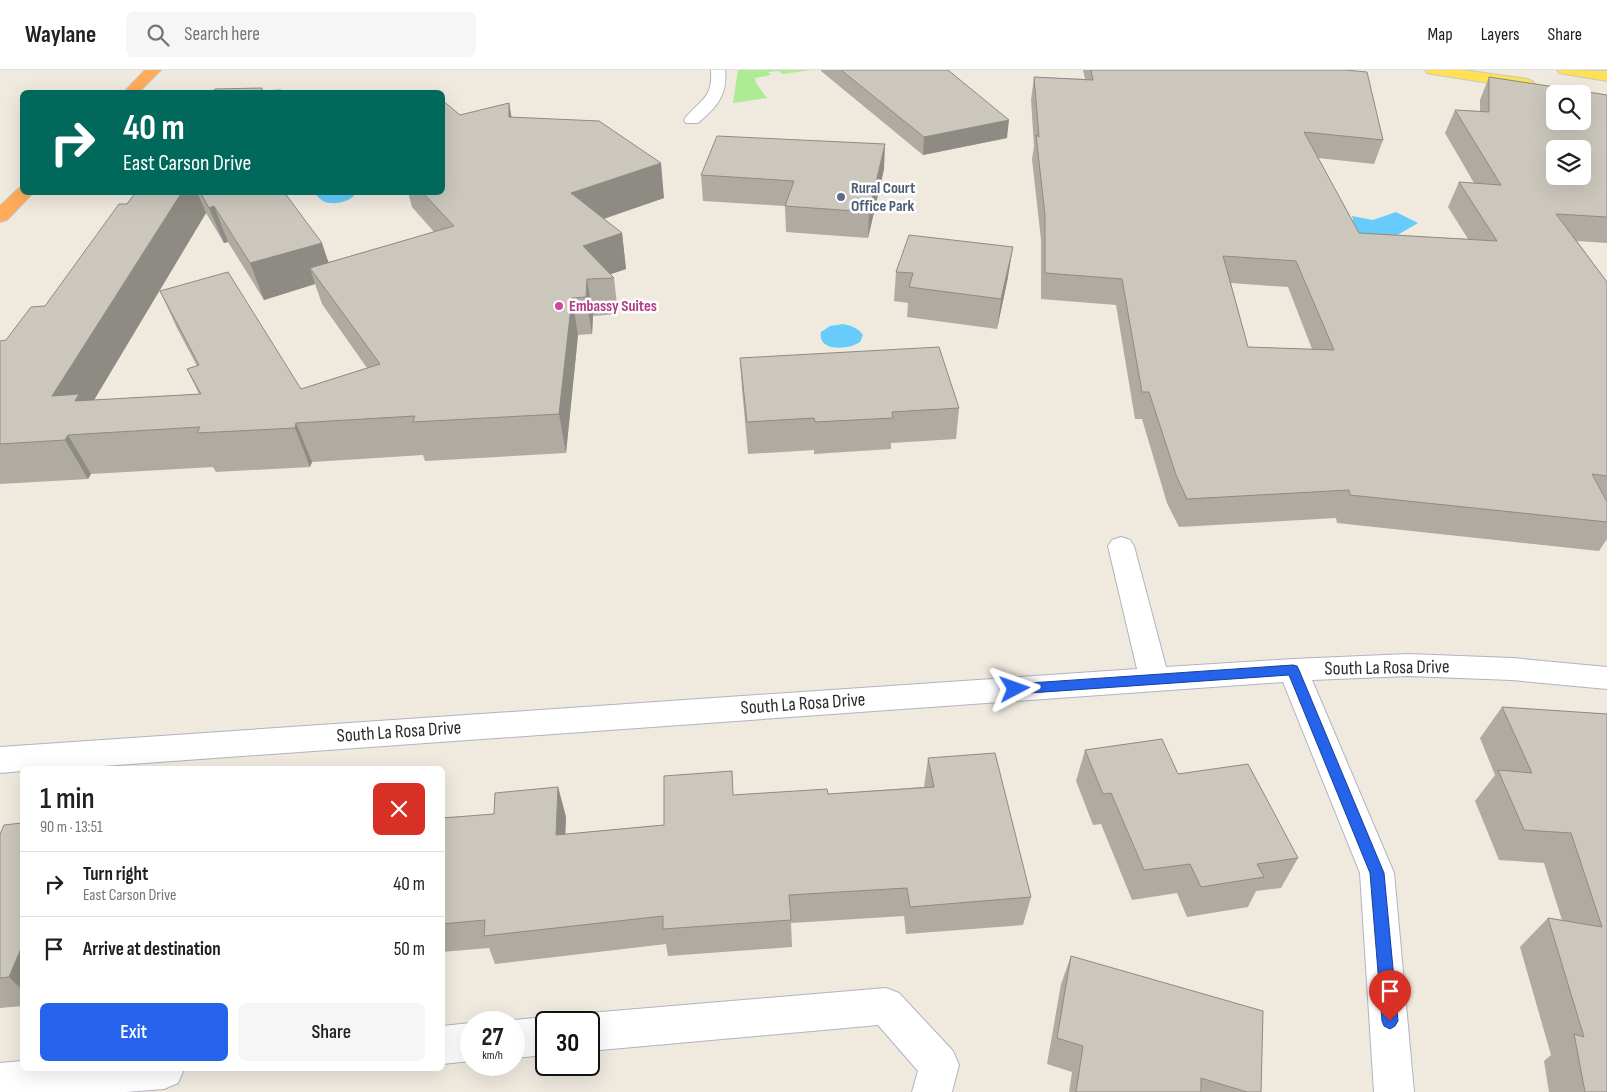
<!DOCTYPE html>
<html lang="en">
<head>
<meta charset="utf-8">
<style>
	:root { --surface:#fff; --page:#f6f6f6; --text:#202124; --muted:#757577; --line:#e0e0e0; --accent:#2563eb }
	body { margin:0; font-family:"Sofia Sans Condensed",sans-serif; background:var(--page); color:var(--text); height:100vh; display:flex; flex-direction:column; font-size:19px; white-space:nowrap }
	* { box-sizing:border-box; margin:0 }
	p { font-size:16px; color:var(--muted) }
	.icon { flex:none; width:28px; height:28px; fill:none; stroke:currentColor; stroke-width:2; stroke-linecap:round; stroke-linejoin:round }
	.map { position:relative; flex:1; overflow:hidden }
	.panel { position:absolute; left:20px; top:696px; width:425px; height:305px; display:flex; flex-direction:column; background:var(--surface); border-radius:8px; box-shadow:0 5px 20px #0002 }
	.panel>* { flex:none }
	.guide { position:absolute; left:20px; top:20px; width:425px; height:105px; border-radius:8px; box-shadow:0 5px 20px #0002; background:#00695c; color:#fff; overflow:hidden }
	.fabs { position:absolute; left:1546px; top:15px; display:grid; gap:10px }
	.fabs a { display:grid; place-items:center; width:45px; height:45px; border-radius:8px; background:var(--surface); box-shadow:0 5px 20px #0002; font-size:25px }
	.speed { position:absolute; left:460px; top:941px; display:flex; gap:10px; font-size:25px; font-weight:700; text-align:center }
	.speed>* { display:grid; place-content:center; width:65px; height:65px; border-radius:50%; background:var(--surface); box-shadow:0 5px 20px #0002; line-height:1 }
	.speed small { font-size:12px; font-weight:400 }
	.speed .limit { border:2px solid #111; border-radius:8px; background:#fff; color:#111 }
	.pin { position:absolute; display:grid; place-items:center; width:42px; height:42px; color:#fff; margin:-51px -21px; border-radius:50% 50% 50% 0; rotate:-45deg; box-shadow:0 0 5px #0007 }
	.pin .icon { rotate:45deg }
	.me { position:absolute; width:55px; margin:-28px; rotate:86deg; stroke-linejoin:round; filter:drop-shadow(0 0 4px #0008) }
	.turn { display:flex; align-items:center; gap:18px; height:105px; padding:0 20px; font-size:22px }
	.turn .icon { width:65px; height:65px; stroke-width:2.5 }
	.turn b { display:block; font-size:35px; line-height:42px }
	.round { display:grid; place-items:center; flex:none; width:52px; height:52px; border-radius:8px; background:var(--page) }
	.summary { display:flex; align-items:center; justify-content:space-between; height:85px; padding:0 20px }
	h1 { font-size:30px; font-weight:600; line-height:38px }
	.primary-button { display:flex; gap:10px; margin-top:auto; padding:10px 20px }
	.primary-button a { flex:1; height:58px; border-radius:8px; background:var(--accent); color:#fff; font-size:20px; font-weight:600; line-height:58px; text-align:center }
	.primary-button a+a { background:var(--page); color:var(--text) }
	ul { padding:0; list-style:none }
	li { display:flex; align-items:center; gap:15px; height:65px; padding:0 20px; border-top:1px solid var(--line) }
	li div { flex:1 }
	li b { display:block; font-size:19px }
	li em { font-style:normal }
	header { display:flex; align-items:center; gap:30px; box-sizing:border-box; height:70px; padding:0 25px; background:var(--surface); border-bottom:1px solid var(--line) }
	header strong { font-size:24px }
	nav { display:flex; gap:28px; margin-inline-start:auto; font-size:18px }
	.search { width:350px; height:45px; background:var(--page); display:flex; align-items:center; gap:12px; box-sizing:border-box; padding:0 18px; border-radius:8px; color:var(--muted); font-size:19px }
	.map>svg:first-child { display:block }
	.green { fill:#adeb95 }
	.water { fill:#67cbfb }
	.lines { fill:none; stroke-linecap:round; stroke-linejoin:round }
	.minor-casing { stroke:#b2b3c1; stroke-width:2 }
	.major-casing { stroke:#c8c8c8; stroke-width:2 }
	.highway-casing { stroke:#c8c8c8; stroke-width:2 }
	.minor { fill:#fff; fill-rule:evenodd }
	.major { fill:#ffe153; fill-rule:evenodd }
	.highway { fill:#ffab59; fill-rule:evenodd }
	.wall { fill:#afaba2; fill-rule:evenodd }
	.shaded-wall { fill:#8e8b84 }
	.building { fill:#cbc7bc; stroke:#8e8b84; fill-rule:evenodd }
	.route { fill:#2563eb; stroke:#184099 }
	.service-dot { fill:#5c6f8a; stroke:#fff; stroke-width:2 }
	.hotel-dot { fill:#d1479c; stroke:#fff; stroke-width:2 }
	.labels { text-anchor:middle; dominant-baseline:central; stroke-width:5; stroke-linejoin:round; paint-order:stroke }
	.far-service-label { font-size:16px; font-weight:bold; fill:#4e5e75; stroke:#fff; text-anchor:start }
	.far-hotel-label { font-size:16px; font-weight:bold; fill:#b23c85; stroke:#fff; text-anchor:start }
	.street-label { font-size:19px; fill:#2d2d2d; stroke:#fff }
</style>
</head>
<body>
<header>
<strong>Waylane</strong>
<div class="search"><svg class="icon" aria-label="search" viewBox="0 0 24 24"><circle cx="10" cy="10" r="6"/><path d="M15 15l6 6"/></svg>Search here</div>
<nav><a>Map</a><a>Layers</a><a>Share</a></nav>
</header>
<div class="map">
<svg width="1607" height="1022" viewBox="0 0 1607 1022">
	<rect width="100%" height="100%" fill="#efe9de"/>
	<path class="green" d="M738,0H812L782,4L779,1L768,2L771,5L755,8L756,13L767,28L733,33Z"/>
	<path class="water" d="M315,123L356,122V123C351,132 333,136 323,131C320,129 317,126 315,123Z
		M1396,142L1418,153L1394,167L1357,165L1352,146L1373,150Z
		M843,254C852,256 858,258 863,265L860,272C849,280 817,282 821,262L830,256Z"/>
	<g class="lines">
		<defs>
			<path id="minor" d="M711,0H725C728,25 716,38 698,53H686L684,50C699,29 713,31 711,0Z
				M1121,467L1130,470L1134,476L1166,597L1293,589L1408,584L1512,588L1607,597V619L1512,610L1408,606L1312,610L1394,803L1414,1022H1374L1360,803L1283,612L61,699H22V701L0,703V677L1137,599L1108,476L1112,470Z
				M886,918L899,923L953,981L959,995L952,1022H912L918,1001L878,955L589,981V952H574L575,948L589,943Z
				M546,947L560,952H546V985L514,988V952H507L514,950Z
				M471,953V991L442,994V956Z
				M22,991V999H184L178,1013L164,1019L126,1022H0V993Z"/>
			<path id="major" d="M1425,0H1463L1527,9L1532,11L1535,14L1532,17L1527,19L1432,4L1427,3Z
				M1557,0L1607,1V11L1564,4L1559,3Z"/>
			<path id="highway" d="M145,0H161L139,22H124Z
				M22,117V122H34L7,150L0,152V136L19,118Z"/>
		</defs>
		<use href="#minor" class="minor-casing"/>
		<use href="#major" class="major-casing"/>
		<use href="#highway" class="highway-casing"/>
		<use href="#minor" class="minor"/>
		<use href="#major" class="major"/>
		<use href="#highway" class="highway"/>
	</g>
	<path class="wall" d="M821,0H948L1007,68L923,85L821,1Z
		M1083,0H1345L1383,70L1374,94L1318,88L1359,163L1468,169L1448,137L1459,112L1474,113L1445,63L1455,40L1480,41V30L1489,7L1607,25V173L1577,171L1607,212V469L1599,481L1337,453L1336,448L1179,457L1167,433L1142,349H1135L1116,235L1041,229V170L1032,89L1034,76L1031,30L1034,7L1085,9ZM1231,213L1288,217L1312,279L1248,277Z
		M509,33L511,47L664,128L604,149L622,163L626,199L610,204L614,208L618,244L593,246L592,264L578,265L566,383L425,391L423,385L312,392L310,397L216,402L213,397L91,404L88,409L0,414V271L6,270L45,236L136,122H284L329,192L434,162L412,137L408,122H442L460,45ZM206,143L224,173L228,172L264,230L315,214L322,234L367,298L301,319L160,221L177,258L197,296L187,299L199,324L94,330Z
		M884,99L868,168L786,162L785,136L703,131L701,105Z
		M896,202L1008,207L997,259L907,247L908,233L894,231Z
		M740,288L959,338L956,369L891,373V379L814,384V380L748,384L742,319Z
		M1502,637L1607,644V1022H1549L1544,991L1551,985L1520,877L1548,848L1562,850L1544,793L1499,790L1475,731L1495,705L1480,668Z
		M1085,680L1178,704L1298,788L1281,818L1256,821L1248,837L1187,847L1177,823L1132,830L1101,754L1093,755L1076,711Z
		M928,688L1031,827L1023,855L906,864L904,846L791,853L792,877L668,886L666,874L495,894L489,878L442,882V748L494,744L558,717L566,747L565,764L664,755L734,725L828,724L924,717Z
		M22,753V936L0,938V764Z
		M1071,886L1261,1022H1069L1072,1002L1047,994L1061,914Z"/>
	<path class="shaded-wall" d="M509,33L515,66L509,47Z
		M1009,50L1007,68L923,85L924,67Z
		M885,74L884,99L868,168L869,142Z
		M661,93L664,128L576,158L571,123Z
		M182,122H197L206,143L88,340L52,326Z
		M214,136L228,172L224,173L209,138Z
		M622,163L626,199L600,208L583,176Z
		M322,173L334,209L310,198L315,214L264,230L250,193Z
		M1013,177L1008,207L997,259L1001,229Z
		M587,209L593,246L592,264L586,227Z
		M572,228L578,265L566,383L559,344Z
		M296,353L312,392L310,397L295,358Z
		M68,365L91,404L88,409L65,370Z
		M558,717L566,747L564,794L556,765Z
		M22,876V920L9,907Z"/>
	<path class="building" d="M841,0H948L1009,50L924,67Z
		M1091,0H1345L1367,2L1383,70L1304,62L1359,163L1497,171L1459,112L1501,115L1455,40L1489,42V7L1607,25V147L1556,144L1607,212V406L1592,404L1607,432V452L1350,425L1349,420L1187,429L1176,405L1149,322H1142L1122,209L1045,203V145L1036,65L1039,67L1034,7L1093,10ZM1555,24H1582V51H1555ZM1555,79H1582V106H1555ZM1223,186L1296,191L1334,280L1248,277Z
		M262,18V21L281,20L280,22H213L215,19Z
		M442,30L460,45L509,33V47L599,51L661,93L571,123L622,163L583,176L614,208L587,209L586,227L572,228L559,344L413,352L415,346L296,353L295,358L197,363L200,357L68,365L65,370L0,374V271L6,270L31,237L45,236L119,134H127L136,122H182L52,326L79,324L75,331L201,324L187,299L199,295L160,221L228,202L301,319L380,294L310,198L454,156L422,122H442Z
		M717,66L885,74L869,142L785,136L794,111L701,105Z
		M200,122H284L322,173L250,193L214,136L209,138Z
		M909,165L1013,177L1001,229L909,217L913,203L896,202Z
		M939,277L959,338L892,342L893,348L815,352L814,348L747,352L740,288Z
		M1502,637L1607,644V1022H1585L1574,964L1584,967L1548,848L1602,857L1571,763L1524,760L1498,700L1532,703Z
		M1162,669L1178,704L1248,694L1298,788L1257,794L1264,807L1201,817L1190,794L1144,800L1111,723L1103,724L1085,680Z
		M995,683L1031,827L910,837L907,818L789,825L791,850L663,859V846L484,866L485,850L442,854V748L494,744L495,723L558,717L556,765L664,755V706L732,701L733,725L827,719L828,724L934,717L928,688Z
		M22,753V876L9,907L0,908V764L4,755Z
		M1071,886L1263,941L1261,1022H1247L1201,1008V1022H1076L1083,976L1057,968Z"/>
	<path class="route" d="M1293,595L1297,596L1299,600L1384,803L1398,951L1395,956L1390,959L1384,956L1382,951L1370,803L1289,605L1015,624L1011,623L1009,619L1011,616L1015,614Z"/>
	<circle class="service-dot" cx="841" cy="127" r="5"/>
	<circle class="hotel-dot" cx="559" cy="236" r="5"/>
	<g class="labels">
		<g class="far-service-label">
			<text x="851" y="118">Rural Court<tspan x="851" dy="18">Office Park</tspan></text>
		</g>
		<g class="far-hotel-label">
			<text x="569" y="236">Embassy Suites</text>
		</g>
		<g class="street-label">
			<text transform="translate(1387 598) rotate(-1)">South La Rosa Drive</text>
			<text transform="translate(803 634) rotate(-4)">South La Rosa Drive</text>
			<text transform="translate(399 662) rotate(-4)">South La Rosa Drive</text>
		</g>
	</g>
</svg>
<div class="fabs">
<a><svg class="icon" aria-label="search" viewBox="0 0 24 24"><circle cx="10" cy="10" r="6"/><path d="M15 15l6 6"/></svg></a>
<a><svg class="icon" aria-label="layers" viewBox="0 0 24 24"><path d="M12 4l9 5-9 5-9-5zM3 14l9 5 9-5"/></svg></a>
</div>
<div class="speed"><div>27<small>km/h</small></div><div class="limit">30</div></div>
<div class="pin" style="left:1390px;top:951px;background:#d93025"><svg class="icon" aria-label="arrive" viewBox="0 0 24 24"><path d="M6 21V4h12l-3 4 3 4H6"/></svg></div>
<svg class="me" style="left:1015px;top:619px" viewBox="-20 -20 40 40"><path d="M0-17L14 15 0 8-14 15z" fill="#2563eb" stroke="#fff" stroke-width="4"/></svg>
<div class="guide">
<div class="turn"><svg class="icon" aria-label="right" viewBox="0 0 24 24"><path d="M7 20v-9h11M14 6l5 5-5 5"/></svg><div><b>40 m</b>East Carson Drive</div></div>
</div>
<section class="panel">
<div class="summary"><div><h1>1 min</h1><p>90 m · 13:51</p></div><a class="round" style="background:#d93025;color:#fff"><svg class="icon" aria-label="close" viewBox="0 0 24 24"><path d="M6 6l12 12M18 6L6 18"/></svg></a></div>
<ul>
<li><svg class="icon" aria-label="right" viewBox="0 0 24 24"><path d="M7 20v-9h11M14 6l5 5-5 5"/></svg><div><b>Turn right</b><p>East Carson Drive</p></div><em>40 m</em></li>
<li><svg class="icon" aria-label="arrive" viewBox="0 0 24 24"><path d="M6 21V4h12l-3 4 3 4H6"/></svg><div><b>Arrive at destination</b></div><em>50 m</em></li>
</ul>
<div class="primary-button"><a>Exit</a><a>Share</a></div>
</section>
</div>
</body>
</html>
